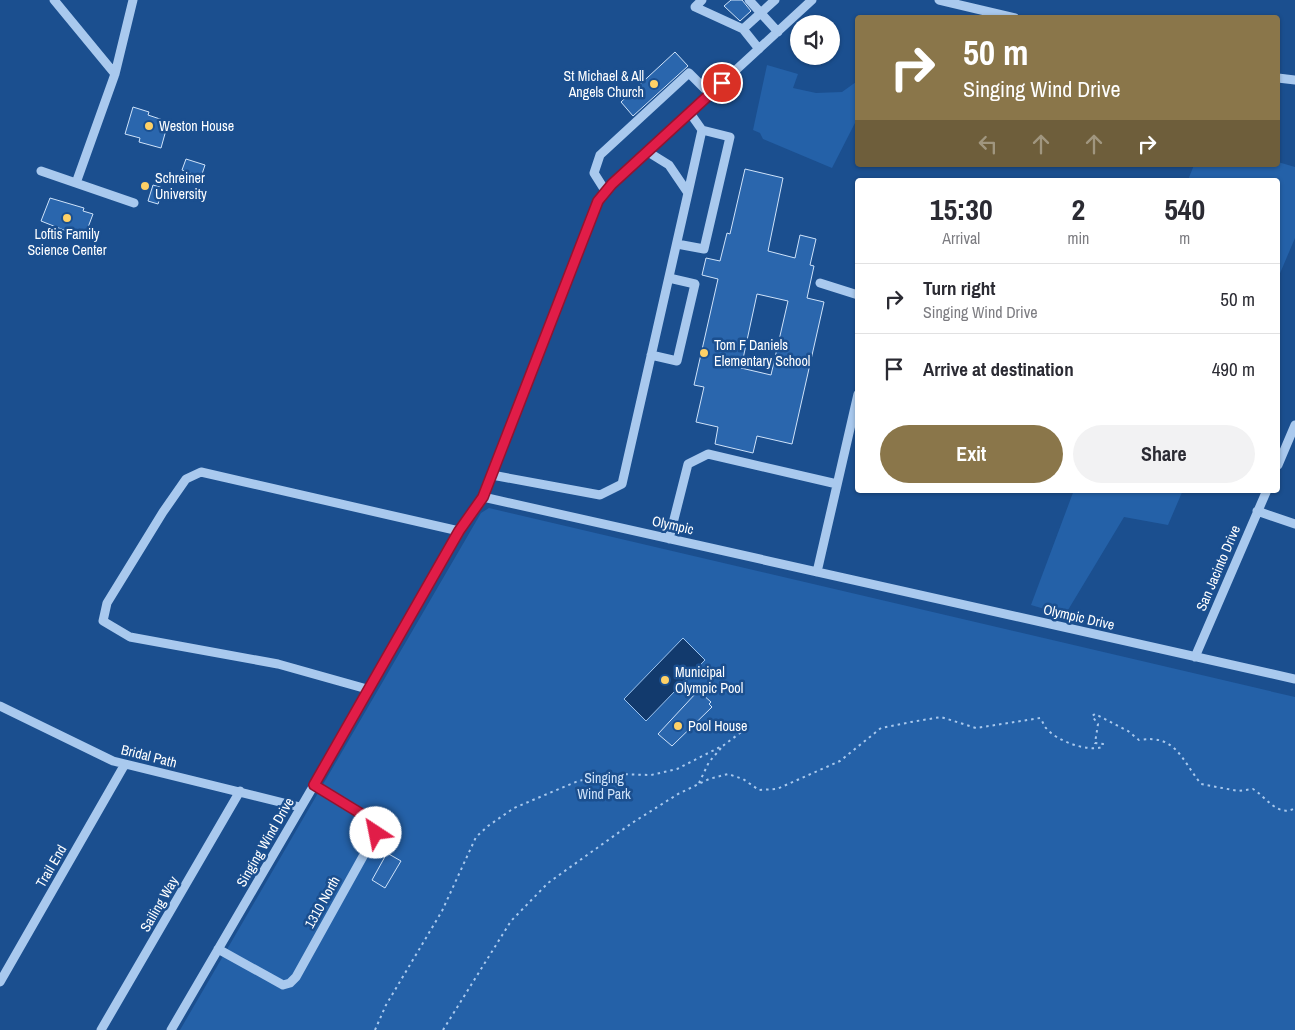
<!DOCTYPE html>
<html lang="en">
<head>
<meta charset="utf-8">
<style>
	:root { --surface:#fff; --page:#f2f2f3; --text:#2b2b33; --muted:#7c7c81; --line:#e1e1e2; --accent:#8a764a }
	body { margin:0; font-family:"Archivo Narrow",sans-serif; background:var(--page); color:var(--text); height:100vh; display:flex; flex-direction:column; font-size:19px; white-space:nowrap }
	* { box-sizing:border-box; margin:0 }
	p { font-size:16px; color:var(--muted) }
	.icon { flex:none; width:28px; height:28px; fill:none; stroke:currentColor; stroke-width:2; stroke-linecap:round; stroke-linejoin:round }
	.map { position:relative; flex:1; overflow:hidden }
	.sheet { position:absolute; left:855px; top:178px; width:425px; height:315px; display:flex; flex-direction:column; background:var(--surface); border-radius:5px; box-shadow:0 1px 4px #0004 }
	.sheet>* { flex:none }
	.top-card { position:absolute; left:855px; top:15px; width:425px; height:152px; border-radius:5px; box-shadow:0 1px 4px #0004; background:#8a764a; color:#fff; overflow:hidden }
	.tools { position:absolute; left:790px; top:15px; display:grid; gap:10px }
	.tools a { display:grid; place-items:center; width:50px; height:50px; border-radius:50%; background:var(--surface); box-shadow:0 1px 4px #0004; font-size:25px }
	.pin { position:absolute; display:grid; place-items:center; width:42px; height:42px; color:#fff; margin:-21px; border:2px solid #fff; border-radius:50%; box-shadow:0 1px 5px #0007 }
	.me { position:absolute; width:55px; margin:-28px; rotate:326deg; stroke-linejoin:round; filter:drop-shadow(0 0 4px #0008) }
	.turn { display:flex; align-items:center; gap:18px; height:105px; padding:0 25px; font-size:22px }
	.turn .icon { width:65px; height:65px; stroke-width:2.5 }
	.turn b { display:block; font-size:35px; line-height:42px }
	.lanes { display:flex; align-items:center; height:48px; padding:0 25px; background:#0003; justify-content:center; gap:25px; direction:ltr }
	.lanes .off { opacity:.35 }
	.eta { display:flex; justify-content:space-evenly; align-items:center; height:85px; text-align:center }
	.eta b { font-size:30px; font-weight:800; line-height:35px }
	.primary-button { display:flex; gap:10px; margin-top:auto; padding:10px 25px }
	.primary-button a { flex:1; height:58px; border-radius:30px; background:var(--accent); color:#fff; font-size:20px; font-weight:800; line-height:58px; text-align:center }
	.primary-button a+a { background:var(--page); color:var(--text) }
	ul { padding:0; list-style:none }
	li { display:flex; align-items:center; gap:15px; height:70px; padding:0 25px; border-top:1px solid var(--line) }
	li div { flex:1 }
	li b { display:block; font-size:19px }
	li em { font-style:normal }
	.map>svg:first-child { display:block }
	.green { fill:#2461a8 }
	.water { fill:#123a6d; stroke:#9cc4f0 }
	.building { fill:#2a66ad; stroke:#cfe3fa; fill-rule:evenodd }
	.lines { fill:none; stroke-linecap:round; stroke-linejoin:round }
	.path { stroke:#a9c9ee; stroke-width:2; stroke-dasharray:2.5 4; stroke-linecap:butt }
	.minor { stroke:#a9c9ee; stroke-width:9 }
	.route-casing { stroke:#92132f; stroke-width:12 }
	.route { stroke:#e11d48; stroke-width:9 }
	.poi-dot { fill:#ffd166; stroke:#1b4f8f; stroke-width:2 }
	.labels { text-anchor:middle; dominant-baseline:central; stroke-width:5; stroke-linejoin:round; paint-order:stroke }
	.poi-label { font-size:14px; fill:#fff; stroke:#1b4f8f; text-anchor:start }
	.street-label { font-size:14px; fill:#fff; stroke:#1b4f8f }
	.park-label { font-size:14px; fill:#cfe3fa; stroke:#1b4f8f }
</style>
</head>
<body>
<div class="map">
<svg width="1295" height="1030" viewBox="0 0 1295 1030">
	<rect width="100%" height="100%" fill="#1b4f8f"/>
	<path class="green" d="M767,65L798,74L793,88L816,93L842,92L856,82L857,85V119L832,168L763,139L760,133L753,130Z
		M1278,162L1295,167V238L1278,278V180H1188L1194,165H1278Z
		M1074,490H1183L1168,525L1124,517L1065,615L1031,605Z
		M489,508L1295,697V1030H180L481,513Z"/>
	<path class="water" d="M683,638L705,660L646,721L624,699Z"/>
	<path class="building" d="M731,0H742L751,11L740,21L724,6Z
		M675,52L688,66L633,116L621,102Z
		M133,107L149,112L148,115L172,123L170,131L166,130L161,148L139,142L140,138L125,134Z
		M186,159L205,165L201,177L182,170Z
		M745,169L783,178L768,251L795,258L800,235L816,239L810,265L814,266L807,298L824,302L792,444L757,436L753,453L715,444L718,427L696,422L704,387L694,385L718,279L702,275L706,258L720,261L727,233L730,234ZM757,294L788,301L771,375L741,368Z
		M153,185L163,188L158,204L148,201Z
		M50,198L84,208L83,211L93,214L84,238L41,221Z
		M697,692L700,695L702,694L711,702L709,704L712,707L672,746L658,734Z
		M387,853L401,861L385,888L372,880Z"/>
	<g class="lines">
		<path class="path" d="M699,783L709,762L722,747
			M375,1030L386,1005L442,911L476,837L488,826L514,808L578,781L615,774L651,775L677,769L724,745L744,730
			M443,1030L511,921L548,883L632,823L678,794L709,779L728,774L743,779L759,790L777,789L840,761L881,728L911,722L941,717L976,728L1040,718C1043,721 1043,725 1046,728C1056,741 1088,752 1102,747L1103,744L1095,743L1098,724L1092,716L1095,714L1128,731L1139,740C1176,734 1181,759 1201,784L1238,791L1253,789C1266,797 1278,818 1295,808"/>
		<path class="minor" d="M54,0L115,74
			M702,0L695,7L743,29L759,49
			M749,0L778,32
			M939,0L1015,18
			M743,29L775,0
			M1278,78L1295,80
			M41,171L134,203
			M76,183L115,74L133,0
			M606,192L594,173L600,155L689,73L710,94
			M688,193L702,130L690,113
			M677,244L704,249L730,137L702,130
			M820,283L858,295
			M651,355L677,361L695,284L669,278
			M1278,465L1295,425
			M492,475L600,495L622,484L688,193L669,165L648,152
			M483,497L1295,679
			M1257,511L1295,524
			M669,539L688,464L708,454L837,484
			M817,572L858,394
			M1195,657L1267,490
			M367,689L278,664L130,637L103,621L107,603L163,512L186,479L201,472L459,531
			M0,706L113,761L300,807
			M218,949L283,985L290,983L296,977L376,833L373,821L314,785
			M0,982L125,764
			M101,1030L240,791
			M171,1030L314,785L459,531L483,497L598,201L612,184L812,0"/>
	</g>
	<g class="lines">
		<defs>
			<path id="route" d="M376,833L373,821L314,785L459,531L483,497L598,201L612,184L722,83"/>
		</defs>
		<use href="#route" class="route-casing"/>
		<use href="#route" class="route"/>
	</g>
	<g class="poi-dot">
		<circle cx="654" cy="84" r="5"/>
		<circle cx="149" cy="126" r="5"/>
		<circle cx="145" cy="186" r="5"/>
		<circle cx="67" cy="218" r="5"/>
		<circle cx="704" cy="353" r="5"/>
		<circle cx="665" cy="680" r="5"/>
		<circle cx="678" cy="726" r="5"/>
	</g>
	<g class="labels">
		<g class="poi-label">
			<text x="644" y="76" text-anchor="end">St Michael &amp; All<tspan x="644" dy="16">Angels Church</tspan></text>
			<text x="159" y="126">Weston House</text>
			<text x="155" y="178">Schreiner<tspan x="155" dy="16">University</tspan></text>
			<text x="67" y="234" text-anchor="middle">Loftis Family<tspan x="67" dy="16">Science Center</tspan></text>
			<text x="714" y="345">Tom F Daniels<tspan x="714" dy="16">Elementary School</tspan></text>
			<text x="675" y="672">Municipal<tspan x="675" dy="16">Olympic Pool</tspan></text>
			<text x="688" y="726">Pool House</text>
		</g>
		<g class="street-label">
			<text transform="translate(673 525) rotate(13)">Olympic</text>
			<text transform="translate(1218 568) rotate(-67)">San Jacinto Drive</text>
			<text transform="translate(1079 617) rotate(13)">Olympic Drive</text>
			<text transform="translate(149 756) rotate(14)">Bridal Path</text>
			<text transform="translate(265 842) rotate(-60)">Singing Wind Drive</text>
			<text transform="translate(51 866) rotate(-60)">Trail End</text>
			<text transform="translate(322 902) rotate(-61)">1310 North</text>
			<text transform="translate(159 904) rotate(-60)">Sailing Way</text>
		</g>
		<g class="park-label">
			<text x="604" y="778">Singing<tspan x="604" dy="16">Wind Park</tspan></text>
		</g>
	</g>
</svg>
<div class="tools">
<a><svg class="icon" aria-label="sound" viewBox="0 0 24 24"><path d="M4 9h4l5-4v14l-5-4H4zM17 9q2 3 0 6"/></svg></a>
</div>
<div class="pin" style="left:722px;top:83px;background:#d93025"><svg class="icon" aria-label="arrive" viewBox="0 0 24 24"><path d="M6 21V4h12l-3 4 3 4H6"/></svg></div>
<svg class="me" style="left:376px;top:833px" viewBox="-20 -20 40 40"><circle r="19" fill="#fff"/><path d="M0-13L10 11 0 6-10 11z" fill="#e11d48"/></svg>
<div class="top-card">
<div class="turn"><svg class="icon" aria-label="right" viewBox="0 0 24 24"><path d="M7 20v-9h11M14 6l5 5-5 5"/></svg><div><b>50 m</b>Singing Wind Drive</div></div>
<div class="lanes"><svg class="icon off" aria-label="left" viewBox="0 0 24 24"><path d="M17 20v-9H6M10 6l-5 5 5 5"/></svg><svg class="icon off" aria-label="ahead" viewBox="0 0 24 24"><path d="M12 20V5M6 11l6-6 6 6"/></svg><svg class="icon off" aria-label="ahead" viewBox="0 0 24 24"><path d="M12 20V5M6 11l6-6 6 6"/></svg><svg class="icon" aria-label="right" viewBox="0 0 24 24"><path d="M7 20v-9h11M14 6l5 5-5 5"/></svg></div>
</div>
<section class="sheet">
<div class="eta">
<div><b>15:30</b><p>Arrival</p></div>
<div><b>2</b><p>min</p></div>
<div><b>540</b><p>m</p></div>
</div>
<ul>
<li><svg class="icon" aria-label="right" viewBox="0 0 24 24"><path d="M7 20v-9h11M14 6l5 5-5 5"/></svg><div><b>Turn right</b><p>Singing Wind Drive</p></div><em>50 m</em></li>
<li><svg class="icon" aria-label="arrive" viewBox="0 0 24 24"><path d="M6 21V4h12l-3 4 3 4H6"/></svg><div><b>Arrive at destination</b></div><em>490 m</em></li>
</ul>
<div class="primary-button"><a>Exit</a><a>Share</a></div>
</section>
</div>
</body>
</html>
